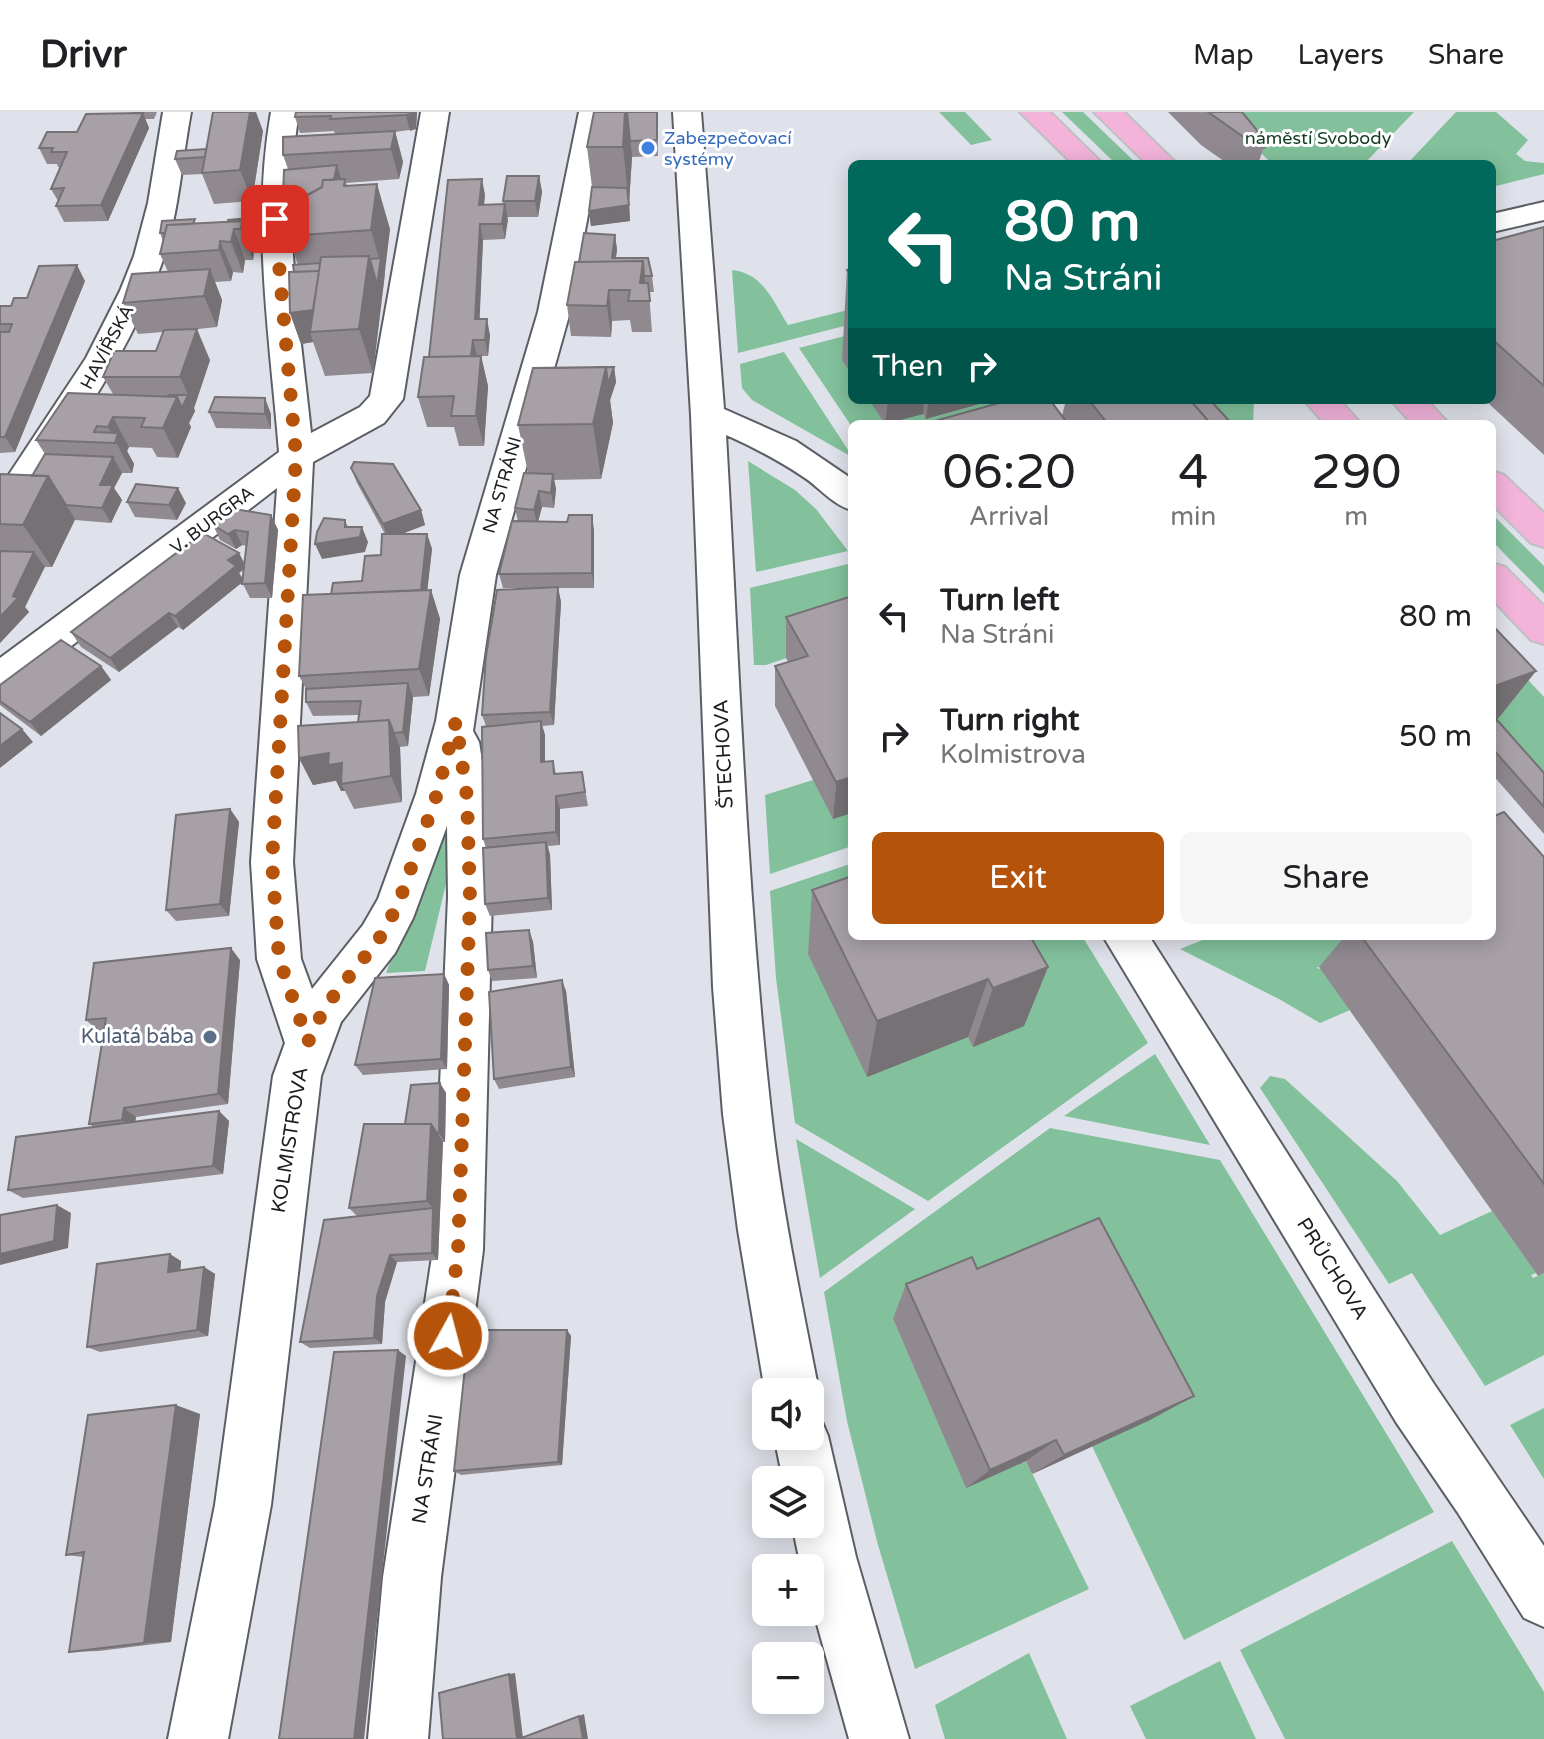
<!DOCTYPE html>
<html lang="en">
<head>
<meta charset="utf-8">
<style>
	:root { --surface:#fff; --page:#f6f6f6; --text:#202124; --muted:#757577; --line:#e0e0e0; --accent:#b45309 }
	body { margin:0; font-family:"Varela Round",sans-serif; background:var(--page); color:var(--text); height:100vh; display:flex; flex-direction:column; font-size:30px; white-space:nowrap }
	* { box-sizing:border-box; margin:0 }
	p { font-size:26px; color:var(--muted) }
	.icon { flex:none; width:44px; height:44px; fill:none; stroke:currentColor; stroke-width:2; stroke-linecap:round; stroke-linejoin:round }
	.map { position:relative; flex:1; overflow:hidden }
	.sheet { position:absolute; left:848px; top:308px; width:648px; height:520px; display:flex; flex-direction:column; background:var(--surface); border-radius:12px; box-shadow:0 4px 20px #0003 }
	.sheet>* { flex:none }
	.hud { position:absolute; left:848px; top:48px; width:648px; height:244px; border-radius:12px; box-shadow:0 4px 20px #0003; background:#00695c; color:#fff; overflow:hidden }
	.fabs { position:absolute; left:752px; top:1266px; display:grid; gap:16px }
	.fabs a { display:grid; place-items:center; width:72px; height:72px; border-radius:12px; background:var(--surface); box-shadow:0 4px 20px #0003; font-size:40px }
	.pin { position:absolute; display:grid; place-items:center; width:68px; height:68px; color:#fff; margin:-34px; border-radius:16px; box-shadow:0 4px 12px #0006 }
	.me { position:absolute; width:88px; margin:-44px; rotate:7deg; stroke-linejoin:round; filter:drop-shadow(0 0 6px #0008) }
	.turn { display:flex; align-items:center; gap:28px; height:168px; padding:0 24px; font-size:36px }
	.turn .icon { width:104px; height:104px; stroke-width:2.5 }
	.turn b { display:block; font-size:56px; line-height:68px }
	.then { display:flex; align-items:center; height:76px; padding:0 24px; background:#0003; gap:16px; font-size:30px }
	.eta { display:flex; justify-content:space-evenly; align-items:center; height:136px; text-align:center }
	.eta b { font-size:48px; font-weight:600; line-height:56px }
	.button { display:flex; gap:16px; margin-top:auto; padding:16px 24px }
	.button a { flex:1; height:92px; border-radius:12px; background:var(--accent); color:#fff; font-size:32px; font-weight:600; line-height:92px; text-align:center }
	.button a+a { background:var(--page); color:var(--text) }
	ul { padding:0; list-style:none }
	li { display:flex; align-items:center; gap:24px; height:120px; padding:0 24px }
	li div { flex:1 }
	li b { display:block; font-size:30px }
	li em { font-style:normal }
	header { display:flex; align-items:center; gap:48px; box-sizing:border-box; height:112px; padding:0 40px; background:var(--surface); border-bottom:2px solid var(--line) }
	header strong { font-size:38px }
	nav { display:flex; gap:44px; margin-inline-start:auto; font-size:28px }
	.map>svg:first-child { display:block }
	.green { fill:#82c19b }
	.lines { fill:none; stroke-linecap:round; stroke-linejoin:round }
	.minor-casing { stroke:#5c5e65; stroke-width:4 }
	.major-casing { stroke:#bfc0c1; stroke-width:4 }
	.minor { fill:#fff; fill-rule:evenodd }
	.major { fill:#f3b3db; fill-rule:evenodd }
	.wall { fill:#908a90; fill-rule:evenodd }
	.shaded-wall { fill:#757175 }
	.building { fill:#a7a1a7; stroke:#757175; stroke-width:2 }
	.route { stroke:#b45309; stroke-width:14; stroke-dasharray:0 25.2 }
	.shop-dot { fill:#3f7fe0; stroke:#fff; stroke-width:3 }
	.service-dot { fill:#5c6f8a; stroke:#fff; stroke-width:3 }
	.labels { text-anchor:middle; dominant-baseline:central; stroke-width:6; stroke-linejoin:round; paint-order:stroke }
	.far-shop-label { font-size:18px; fill:#366cbe; stroke:#fff; text-anchor:start }
	.far-park-label { font-size:18px; fill:#123b25; stroke:#fff }
	.far-street-label { font-size:18px; fill:#1c1d20; stroke:#fff }
	.street-label { font-size:20px; fill:#1c1d20; stroke:#fff }
	.service-label { font-size:20px; fill:#4e5e75; stroke:#fff; text-anchor:end }
</style>
</head>
<body>
<header>
<strong>Drivr</strong>
<nav><a>Map</a><a>Layers</a><a>Share</a></nav>
</header>
<div class="map">
<svg width="1544" height="1627" viewBox="0 0 1544 1627">
	<rect width="100%" height="100%" fill="#e0e2eb"/>
	<path class="green" d="M939,0H965L992,28L971,33Z
		M1062,0H1083L1137,52H1116Z
		M1221,0H1414L1364,52H1272L1251,31L1267,28L1241,1Z
		M1456,0H1496L1528,28L1516,42L1525,49L1544,51V62L1492,75V52H1407Z
		M732,158C763,161 773,189 788,213L852,197V212L738,241Z
		M852,222V288H869L923,302L927,307L994,288H1045L957,312H852V315L799,236Z
		M784,240L852,344V345L752,288L742,276L740,252Z
		M1191,288H1254L1253,312H1212Z
		M748,349L795,378L816,397L848,439L756,460Z
		M1492,402L1544,454V482L1492,429Z
		M852,451V524L766,553H754L750,476Z
		M1492,529L1544,585V689L1492,630Z
		M813,668L852,701V734L770,762L765,683Z
		M446,705L452,747L425,859L386,861Z
		M850,752L852,824H1082L1148,931L928,1089L795,1011L776,866L770,779Z
		M1213,824H1352L1363,839L1316,856L1321,857L1350,898L1320,911L1279,887L1180,837Z
		M1155,942L1210,1033L1064,1004Z
		M1270,964L1285,967L1397,1069L1440,1123L1492,1099L1536,1161L1531,1163L1533,1166L1544,1161V1243L1485,1274L1412,1161L1389,1172L1260,976Z
		M1050,1016L1220,1048L1434,1400L1184,1528L1092,1334L1149,1308L893,1207L966,1375L1026,1349L1089,1477L915,1557L878,1433L847,1309L824,1180Z
		M796,1027L915,1097L820,1166Z
		M1544,1296V1367L1510,1313Z
		M1452,1429L1544,1580V1627H1285L1240,1538Z
		M1029,1541L1067,1627H945L935,1593Z
		M1220,1549L1256,1627H1146L1130,1594Z"/>
	<g class="lines">
		<defs>
			<path id="minor" d="M163,0H191C182,48 179,98 164,145C131,242 68,326 13,412L0,415V376L86,246L120,179L134,144L148,91Z
				M271,0H299C281,107 300,214 311,321L360,295L370,284L421,0H449L403,287L384,311L313,350L293,750L301,847L312,877L363,813L378,787L416,682L436,609L460,463L538,200L579,0H607L570,200L496,463L473,619L479,630L488,685L492,785L483,1138L441,1465L428,1627H368L383,1465L433,1138L448,785L447,714L413,806L395,841L341,910L321,964L271,1393L228,1627H168L215,1393L273,964L285,931L257,847L251,750L277,376L14,578L0,582V546L279,340C270,227 251,112 271,0Z
				M673,0H701L724,297L796,329L852,367V398C833,393 821,377 805,366C780,349 753,335 726,323C739,548 746,775 771,1000C781,1094 801,1187 819,1280L810,1299V1280H765L738,1118L723,1002L713,875L691,303Z
				M1544,90V108L1492,120V102Z
				M1103,824H1149L1434,1272L1544,1434V1515L1524,1506L1458,1401L1396,1310Z
				M810,1300L820,1305L828,1324L856,1445L909,1627H849L810,1487V1456H801L792,1412H810V1368H783L774,1324H810Z"/>
			<path id="major" d="M1020,0H1050L1103,52H1073Z
				M1094,0H1124L1177,52H1147Z
				M1304,288H1340L1361,312H1325Z
				M1391,288H1427L1449,312H1412Z
				M1492,359L1504,363L1544,401V435L1531,431L1492,392Z
				M1492,451L1505,455L1544,494V532L1531,528L1492,487Z"/>
		</defs>
		<use href="#minor" class="minor-casing"/>
		<use href="#major" class="major-casing"/>
		<use href="#minor" class="minor"/>
		<use href="#major" class="major"/>
	</g>
	<path class="wall" d="M131,0H157L154,7H145L149,16L108,109L64,110L56,94L58,89L51,77L60,55H58L57,52H47L39,36L77,20L131,1Z
		M594,0H658V44L632,45L629,91L630,109L591,114L589,99L592,75L587,35Z
		M1168,0H1242L1264,35L1258,52H1228L1201,33Z
		M417,1L416,17L395,20L403,50L399,67L346,71L347,73L390,117L384,159L385,162L373,261L325,264L313,230L301,232L290,201L294,160L298,153L288,124L292,109L283,84L288,57L283,43L335,22L334,19L300,21L295,5Z
		M263,19L252,89L214,92L202,62L182,63L175,47Z
		M539,64L542,80L538,105H507L505,127L483,128L479,207L490,223L488,244H481L488,274L484,334H459L454,315H427L418,285L429,245L485,83L484,93H503V89Z
		M250,106L256,122L253,148H245L243,161L233,160L231,169L215,170L222,188L217,215L189,218L210,248L194,296L195,299L189,311L191,315L178,346L157,345L152,336L129,335L127,339L134,352L132,361H122L114,376L122,388L111,411L75,408L52,455H44L25,495L29,500L0,531V362L32,364L45,342L36,328L113,282L103,265L156,239L163,220L138,222L123,191L168,160L160,142L163,129L160,121L196,112L228,110Z
		M1544,115V343L1485,288H1492V129Z
		M615,123L617,138L616,146L652,164L654,180H649L652,220H632L630,208L612,209L611,225L571,224L567,193L579,150Z
		M852,156V263L842,248L847,158Z
		M85,169L15,340L0,341V194H11L27,186Z
		M614,255L616,270L610,288L613,311L601,367L554,368L556,377L554,396L542,395L538,410L594,418V476H558L561,490L554,613L542,614L545,623V650L553,649L556,662L582,660L588,694L560,697V733L548,734L550,743L552,798L490,804L485,792L486,736L483,727L486,614L482,603L536,476H503L499,462L518,410L515,396L528,361L518,313Z
		M869,288H994L926,307L923,302L885,312Z
		M1066,288H1210L1232,312H937L938,308L1062,304Z
		M209,300L271,302V317L216,316Z
		M351,356L421,398L425,413L402,422H427L432,437L427,478H431L440,507L429,584L413,585L408,634L400,635L402,690L354,697L345,679H341L336,669L313,673L299,646L358,610L359,603L313,604L306,590V577L299,564L331,482L362,469L381,443L385,422L357,371Z
		M127,390L186,391L177,408L135,405Z
		M271,403L278,418L272,486H250L242,470L183,518L178,515L119,560L81,535L71,520L239,441L245,452L247,434L242,433L236,437L220,428L213,413ZM244,457L243,467L239,461Z
		M852,484L833,707L775,594V554L788,550L786,546V505Z
		M1492,513L1536,559L1497,608L1544,661V722L1492,662Z
		M101,554L111,568L41,624L0,593V573Z
		M230,697L239,710L229,804L176,809L166,798Z
		M1544,745V1161L1538,1164L1319,855L1345,824H1492Z
		M812,778L1048,855L1024,914L973,935L968,925L867,965L808,842Z
		M529,818L533,830L537,866L492,869L488,858Z
		M240,848L228,992L136,1005L135,1010L219,999L229,1009L223,1062L23,1086L8,1078L94,1015L89,1012L104,918L98,919L86,908Z
		M444,862L449,873L447,957L363,963L355,953Z
		M566,879L575,965L499,977L494,967Z
		M440,971L446,981L445,1030H443L438,1148L397,1150L385,1190L382,1232L310,1236L300,1230L357,1104L349,1096L405,1012Z
		M181,1149L180,1158L204,1155L215,1162L208,1224L100,1240L87,1235Z
		M977,1157L1150,1308L1032,1362L1026,1349L966,1376L893,1207L906,1172Z
		M567,1218L571,1224L562,1353L461,1363L454,1359Z
		M200,1302L171,1530L99,1539L69,1540L83,1445L66,1443Z"/>
	<path class="shaded-wall" d="M250,0H256L263,19L252,89L240,58Z
		M412,0H417L416,17L410,19L406,3Z
		M625,0H627L632,44L629,91L630,109L591,114L589,99L629,93L623,35Z
		M143,1L149,16L108,109L101,93Z
		M395,19L403,50L399,67L391,37Z
		M337,53L346,84L332,81Z
		M539,64L542,80L538,105L535,89Z
		M482,67L485,83L482,109L479,93Z
		M377,72L390,117L373,261L359,217L369,144L377,173L380,150L371,118Z
		M505,92L508,108L505,127L502,112Z
		M250,106L256,122L253,148L241,117L242,109Z
		M480,112L483,128L479,223L475,207Z
		M234,117L245,148L243,161L231,130Z
		M615,123L617,138L613,162L612,146Z
		M220,129L233,160L231,169L219,138Z
		M643,149L646,180L640,171Z
		M77,153L85,169L15,340L5,325Z
		M210,157L222,188L217,215L204,184Z
		M609,178L612,209L611,225L607,194Z
		M319,197L310,220L313,230L301,232L290,201Z
		M487,207L490,223L488,244L485,228Z
		M197,217L210,248L194,296L180,265Z
		M473,228L477,244H471Z
		M481,244L488,274L484,334L476,304Z
		M606,255H614L616,270L610,288L613,311L601,367L593,312Z
		M188,283L195,299L189,311L191,315L178,346L163,316L177,285Z
		M265,286L271,302V317L265,302Z
		M888,288H924L923,302L885,312Z
		M929,288H994L926,307Z
		M113,305L129,335L127,339L134,352L132,361L108,315Z
		M113,345L122,361L114,376L122,388L111,411L102,396L100,373Z
		M553,362L556,377L554,396L551,381Z
		M48,364L75,407L52,455L23,413Z
		M178,376L186,391L177,408L169,393Z
		M539,379L542,395L537,413L534,398Z
		M421,398L425,413L388,427L383,412Z
		M271,403L278,418L272,486L265,471Z
		M592,403L594,418V476L592,461Z
		M345,408L351,424L362,415L368,430L365,440L322,447L315,432L345,415Z
		M235,418L242,433L236,437L228,422Z
		M427,422L432,437L425,499L420,484Z
		M34,440L45,455L25,495L29,500L0,531V505L13,484Z
		M239,441L246,456L239,461L244,469L183,518L175,504L228,448Z
		M558,475L561,490L554,613L550,600Z
		M431,478L440,507L429,584L419,557Z
		M169,501L178,515L119,560L110,546Z
		M101,554L111,568L41,624L30,610Z
		M1536,559L1492,614V575Z
		M408,571L413,585L408,634L403,620Z
		M389,608L400,635L402,690L391,664Z
		M541,609L545,623V663L541,650Z
		M22,617L33,630L0,656V634Z
		M329,641L342,651L341,672L345,679H341L336,668L313,673L299,646Z
		M852,665V701L833,707L836,670Z
		M556,684L560,697V733L556,720Z
		M230,697L239,710L229,804L220,792Z
		M546,730L550,743L552,798L548,786Z
		M529,818L533,830L537,866L533,854Z
		M231,836L240,848L228,992L218,982Z
		M1048,855L1024,914L973,935L993,876Z
		M444,862L449,873L447,957L441,947Z
		M988,867L968,925L867,965L877,909Z
		M562,868L566,879L575,965L571,955Z
		M440,971L446,981L445,1030L439,1021Z
		M124,996L136,1005L134,1017L122,1008Z
		M219,999L229,1009L223,1062L213,1054Z
		M431,1012L443,1030L438,1148L432,1141L433,1096L427,1089Z
		M57,1093L71,1101L68,1136L0,1153V1142Z
		M170,1142L181,1149L180,1167L168,1160Z
		M390,1143L397,1150L385,1190L382,1232L374,1226L377,1184Z
		M204,1155L215,1162L208,1224L197,1218Z
		M567,1218L571,1224L562,1353L558,1350Z
		M398,1238L406,1244L364,1627H354Z
		M1194,1284L1150,1308L1032,1362L1064,1343Z
		M176,1293L200,1302L171,1530L144,1531Z
		M1056,1328L1026,1349L966,1376L990,1358Z
		M515,1561L523,1626L519,1627H517L509,1562Z
		M584,1602L588,1627H583L579,1604Z"/>
	<path class="building" d="M213,0H250L240,58L202,61Z
		M296,0H412V2L406,3L330,7L331,4L295,5Z
		M594,0H625L623,35H587Z
		M627,0H657V28L630,29Z
		M1208,0H1242L1256,17L1264,35L1248,28Z
		M143,1L101,93L56,94L64,76L51,77L67,40H51L53,36H39L47,20H77L86,2Z
		M395,19L391,37L283,43V25Z
		M206,37L205,45L175,47L177,39Z
		M337,53L334,68H323L322,75L308,83L283,84L284,58Z
		M507,64H539L535,89H503Z
		M345,67L344,74L377,72L371,118L288,124L296,89L322,75L323,68Z
		M482,67L479,93L505,92L502,112H480L475,207H487L485,228H473L471,244L429,245L448,68Z
		M592,75L627,76L629,93L589,99Z
		M250,106L248,124L242,109L228,110V108Z
		M195,107L193,112L167,113L165,121H160L162,109Z
		M242,109L241,117H234L231,130L220,129L219,138L160,142L167,113Z
		M1544,115V274L1492,227V129Z
		M584,121L615,123L612,146H648L652,164H644L643,149L579,150Z
		M369,144L359,217L310,220L321,145Z
		M381,146L377,173L370,147Z
		M643,149L640,171H648L650,189H628L630,178H609L607,194L567,193L575,150Z
		M320,151L319,159L294,160L293,153Z
		M77,153L5,325H0V220H9L12,212H0V194H11L14,186H27L39,154Z
		M852,156V165L847,158Z
		M210,157L204,184L123,191L132,162Z
		M319,159L313,198L290,201L289,160Z
		M197,217L180,265H103L114,239H156L164,218Z
		M481,244L476,304H451L454,284L418,285L424,245Z
		M606,255L593,312L518,313L533,256Z
		M606,255L555,256L614,255L608,272Z
		M68,281L177,285L163,316L141,315L145,306L113,305L108,315L97,314L94,320L118,321L115,331L36,328Z
		M169,283H188L182,296L177,285L168,284Z
		M215,285L265,286V302L209,300Z
		M1010,288H1050L1068,312H941L938,308Z
		M1089,288H1190L1211,312H1108Z
		M1190,288H1210L1232,312H1211Z
		M45,342L113,345L100,373H113L102,396L66,393L48,364H32Z
		M354,350L393,352L421,398L383,412L351,356Z
		M524,361L553,362L551,381L539,379L534,398L515,396Z
		M0,362L48,364L23,413L0,412Z
		M136,372L178,376L169,393L127,390Z
		M234,397L271,403L265,471L242,472L248,420L235,418L228,422L213,413Z
		M569,403H592V461L499,462L512,409L567,410Z
		M324,406L345,408V415H362L360,425L315,432L317,420Z
		M203,421L239,441L228,448L236,454L175,504L169,501L110,546L71,520Z
		M382,422H427L421,478L331,482L333,471L362,469L365,444L381,443Z
		M0,439L34,440L13,484L18,486L0,505Z
		M558,475L550,600L482,603L486,544L497,478Z
		M431,478L419,557L299,564L303,483Z
		M852,484V665L836,670L775,554L808,544L786,505Z
		M1492,513L1536,559L1492,575Z
		M61,528L101,554L30,610L0,589V573Z
		M408,571L403,620L394,621L389,608L358,610L361,589L306,590V577Z
		M0,601L22,617L0,634Z
		M389,608L391,664L341,672L342,651L328,653L329,641L299,646L298,614Z
		M1497,608L1544,661V695L1492,636V614Z
		M541,609V650L553,649L554,662L582,660L585,680L556,684V720L483,727L482,615Z
		M230,697L220,792L166,798L176,703Z
		M1504,700L1544,745V1072L1361,824H1492V705Z
		M546,730L548,786L485,792L483,736Z
		M852,764V824H1030L1048,855L993,876L988,867L877,909L812,778Z
		M529,818L533,854L488,858L486,821Z
		M231,836L218,982L124,996L122,1008L89,1012L106,906L86,908L94,851Z
		M444,862L441,947L355,953L375,866Z
		M562,868L571,955L494,967L489,880Z
		M440,971L439,1021H437L431,1012H405L411,973Z
		M219,999L213,1054L8,1078L16,1025Z
		M364,1012H431L427,1089L349,1096Z
		M57,1093L54,1129L0,1142V1103Z
		M433,1096L432,1141L390,1143L377,1184L374,1226L300,1230L324,1108Z
		M1099,1106L1194,1284L1064,1343L1056,1328L990,1358L906,1172L972,1145L977,1157Z
		M170,1142L168,1160L204,1155L197,1218L87,1235L97,1152Z
		M469,1218H567L558,1350L454,1359Z
		M398,1238L354,1627H279L334,1240Z
		M176,1293L144,1531L69,1540L84,1440L66,1443L88,1303Z
		M509,1562L517,1627H443L439,1581Z
		M579,1604L583,1627H519Z"/>
	<g class="lines">
		<path class="route" d="M275,107L296,344L272,750L279,847L308,930L325,895L379,827L398,793L437,682L456,609L467,685L470,785L458,1138L448,1224"/>
	</g>
	<circle class="shop-dot" cx="648" cy="36" r="8"/>
	<circle class="service-dot" cx="210" cy="925" r="8"/>
	<g class="labels">
		<g class="far-shop-label">
			<text x="664" y="26">Zabezpečovací<tspan x="664" dy="21">systémy</tspan></text>
		</g>
		<g class="far-park-label">
			<text x="1318" y="26">náměstí Svobody</text>
		</g>
		<g class="far-street-label">
			<text transform="translate(107 235) rotate(-62)">HAVÍŘSKÁ</text>
			<text transform="translate(502 373) rotate(-74)">NA STRÁNI</text>
			<text transform="translate(212 408) rotate(-37)">V. BURGRA</text>
		</g>
		<g class="street-label">
			<text transform="translate(724 642) rotate(-93)">ŠTECHOVA</text>
			<text transform="translate(290 1028) rotate(-81)">KOLMISTROVA</text>
			<text transform="translate(1332 1157) rotate(58)">PRŮCHOVA</text>
			<text transform="translate(428 1357) rotate(-81)">NA STRÁNI</text>
		</g>
		<g class="service-label">
			<text x="194" y="925">Kulatá bába</text>
		</g>
	</g>
</svg>
<div class="fabs">
<a><svg class="icon" aria-label="sound" viewBox="0 0 24 24"><path d="M4 9h4l5-4v14l-5-4H4zM17 9q2 3 0 6"/></svg></a>
<a><svg class="icon" aria-label="layers" viewBox="0 0 24 24"><path d="M12 4l9 5-9 5-9-5zM3 14l9 5 9-5"/></svg></a>
<a>+</a>
<a>−</a>
</div>
<div class="pin" style="left:275px;top:107px;background:#d93025"><svg class="icon" aria-label="arrive" viewBox="0 0 24 24"><path d="M6 21V4h12l-3 4 3 4H6"/></svg></div>
<svg class="me" style="left:448px;top:1224px" viewBox="-20 -20 40 40"><circle r="17" fill="#b45309" stroke="#fff" stroke-width="3"/><path d="M0-11L8 9 0 5-8 9z" fill="#fff"/></svg>
<div class="hud">
<div class="turn"><svg class="icon" aria-label="left" viewBox="0 0 24 24"><path d="M17 20v-9H6M10 6l-5 5 5 5"/></svg><div><b>80 m</b>Na Stráni</div></div>
<div class="then">Then<svg class="icon" aria-label="right" viewBox="0 0 24 24"><path d="M7 20v-9h11M14 6l5 5-5 5"/></svg></div>
</div>
<section class="sheet">
<div class="eta">
<div><b>06:20</b><p>Arrival</p></div>
<div><b>4</b><p>min</p></div>
<div><b>290</b><p>m</p></div>
</div>
<ul>
<li><svg class="icon" aria-label="left" viewBox="0 0 24 24"><path d="M17 20v-9H6M10 6l-5 5 5 5"/></svg><div><b>Turn left</b><p>Na Stráni</p></div><em>80 m</em></li>
<li><svg class="icon" aria-label="right" viewBox="0 0 24 24"><path d="M7 20v-9h11M14 6l5 5-5 5"/></svg><div><b>Turn right</b><p>Kolmistrova</p></div><em>50 m</em></li>
</ul>
<div class="button"><a>Exit</a><a>Share</a></div>
</section>
</div>
</body>
</html>
